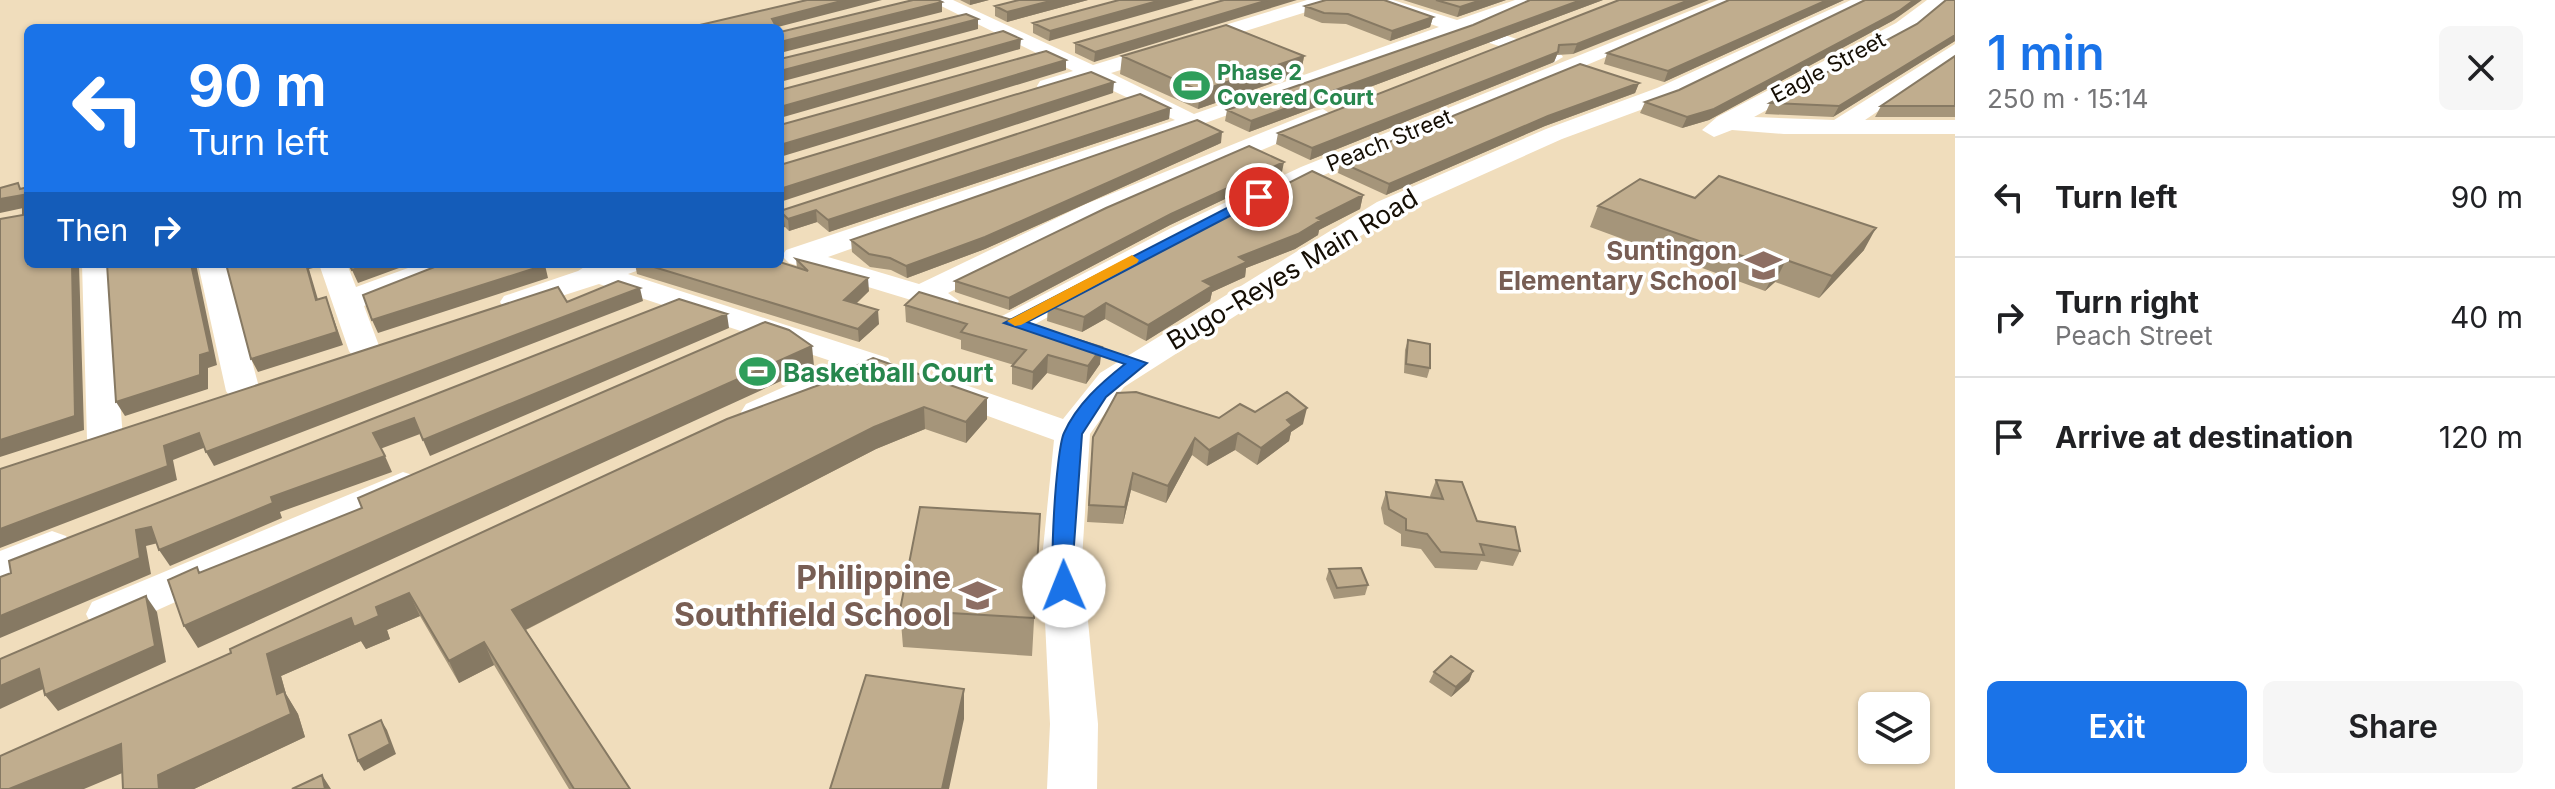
<!DOCTYPE html>
<html lang="en">
<head>
<meta charset="utf-8">
<style>
	:root { --surface:#fff; --page:#f6f6f6; --text:#202124; --muted:#757577; --line:#e0e0e0; --accent:#1a73e8 }
	body { margin:0; font-family:Inter,sans-serif; background:var(--page); color:var(--text); height:100vh; display:flex; flex-direction:column; font-size:30px; white-space:nowrap }
	* { box-sizing:border-box; margin:0 }
	p { font-size:26px; color:var(--muted) }
	.icon { flex:none; width:44px; height:44px; fill:none; stroke:currentColor; stroke-width:2; stroke-linecap:round; stroke-linejoin:round }
	.map { position:relative; flex:1; overflow:hidden }
	.side { display:flex; flex-direction:column; background:var(--surface); width:600px }
	.side>* { flex:none }
	.hud { position:absolute; left:24px; top:24px; width:760px; height:244px; border-radius:12px; box-shadow:0 2px 6px #0004; background:#1a73e8; color:#fff; overflow:hidden }
	.buttons { position:absolute; left:1858px; top:692px; display:grid; gap:16px }
	.buttons a { display:grid; place-items:center; width:72px; height:72px; border-radius:12px; background:var(--surface); box-shadow:0 2px 6px #0004; font-size:40px }
	.pin { position:absolute; display:grid; place-items:center; width:68px; height:68px; color:#fff; margin:-34px; border:4px solid #fff; border-radius:50%; box-shadow:0 2px 8px #0007 }
	.me { position:absolute; width:88px; margin:-44px; rotate:359deg; stroke-linejoin:round; filter:drop-shadow(0 0 6px #0008) }
	.turn { display:flex; align-items:center; gap:28px; height:168px; padding:0 32px; font-size:36px }
	.turn .icon { width:104px; height:104px; stroke-width:2.5 }
	.turn b { display:block; font-size:56px; line-height:68px }
	.then { display:flex; align-items:center; height:76px; padding:0 32px; background:#0003; gap:16px; font-size:30px }
	.round { display:grid; place-items:center; flex:none; width:84px; height:84px; border-radius:12px; background:var(--page) }
	.head { display:flex; align-items:center; justify-content:space-between; height:136px; padding:0 32px }
	h1 { font-size:48px; font-weight:600; line-height:60px; color:var(--accent) }
	.cta { display:flex; gap:16px; margin-top:auto; padding:16px 32px }
	.cta a { flex:1; height:92px; border-radius:12px; background:var(--accent); color:#fff; font-size:32px; font-weight:600; line-height:92px; text-align:center }
	.cta a+a { background:var(--page); color:var(--text) }
	ul { padding:0; list-style:none }
	li { display:flex; align-items:center; gap:24px; height:120px; padding:0 32px; border-top:2px solid var(--line) }
	li div { flex:1 }
	li b { display:block; font-size:30px }
	li em { font-style:normal }
	main { display:flex; flex:1; min-height:0 }
	.map>svg:first-child { display:block }
	.lines { fill:none; stroke-linecap:round; stroke-linejoin:round }
	.minor { fill:#fff; fill-rule:evenodd }
	.wall { fill:#a5957a }
	.shaded-wall { fill:#867963 }
	.building { fill:#c0ad8e; stroke:#867963; stroke-width:2 }
	.route { fill:#1a73e8; stroke:#114b97; stroke-width:2 }
	.slow { fill:#f59e0b }
	.labels { text-anchor:middle; dominant-baseline:central; stroke-width:7; stroke-linejoin:round; paint-order:stroke }
	.far-street-label { font-size:22px; fill:#150e04; stroke:#fff }
	.far-leisure-label { font-size:22px; font-weight:bold; fill:#27864d; stroke:#fff; text-anchor:start }
	.education-label { font-size:26px; font-weight:bold; fill:#785e54; stroke:#fff; text-anchor:end }
	.street-label { font-size:26px; fill:#150e04; stroke:#fff }
	.leisure-label { font-size:26px; font-weight:bold; fill:#27864d; stroke:#fff; text-anchor:start }
	.near-education-label { font-size:32px; font-weight:bold; fill:#785e54; stroke:#fff; text-anchor:end }
</style>
</head>
<body>
<main>
<div class="map">
<svg width="1955" height="789" viewBox="0 0 1955 789">
	<rect width="100%" height="100%" fill="#f0ddbc"/>
	<g class="lines">
		<path class="minor" d="M929,0H953L1093,65L1307,0H1335L1332,4L1111,73L1194,114L1439,27L1365,0H1393L1457,20L1515,0H1541L1477,26L1560,53L1563,57L1553,63L1458,33L828,257L919,284L1086,204L1315,111L1323,109L1334,116L1331,121L1104,216L948,293L959,301L955,307L944,310L789,263L782,256L786,250L1175,120L1090,80L1048,93L1040,91L1037,86L1040,81L1073,71Z
			M1717,0H1742L1319,177L1191,240L1024,330H1002L997,323L1002,316L1171,228L1301,167Z
			M1851,0H1875L1673,98L1562,139L1395,214L1124,387L1090,434L1082,559L1098,724L1097,789H1047L1050,724L1042,559L1054,440L933,396L928,389L933,382L945,379L957,382L1063,419L1100,373L1377,202L1546,129L1657,88Z
			M1927,0H1948L1910,31L1754,117L1834,120L1955,44V59L1865,120H1955V134H1784L1732,130L1714,137L1702,130L1717,117L1896,23Z
			M82,264H110L123,439L118,447L105,451L92,447L87,439Z
			M198,264H226L260,391L255,398L243,401L231,398L226,391Z
			M319,264H347L356,287L419,264H459L455,270L364,306L381,351L376,358L365,361L354,358L349,351Z
			M589,264H643L639,270L628,274L888,358L892,365L888,372L869,373L770,420L758,423L746,420L741,412L746,404L837,363L599,284L515,311L504,308L500,302L504,296L578,271Z
			M403,472L416,476L422,485L416,494L122,626L107,631L92,626L86,614L92,602Z
			M52,531L66,536L72,546L66,556L0,582V551Z"/>
	</g>
	<path class="wall" d="M960,0H989L970,5Z
		M1019,0H1088L1007,22L995,16V6Z
		M1119,0L1049,41L1033,33V23Z
		M1224,0L1094,62L1075,53V43Z
		M1403,0H1506L1457,17Z
		M1530,0H1603L1249,132L1225,121L1227,110L1473,25Z
		M1619,0L1573,54L1557,55L1554,62L1310,160L1276,144L1278,133Z
		M1729,0H1844L1664,82L1604,64L1607,53Z
		M1955,0V41L1833,117L1765,114L1770,103L1917,24Z
		M1305,6L1433,17L1430,27L1390,41L1346,24L1322,23L1304,16Z
		M1894,20L1709,120L1682,128L1640,113L1645,102L1679,90Z
		M1122,56H1304L1301,73L1198,109L1120,74Z
		M1955,56V117H1875L1881,106Z
		M1639,83L1635,93L1545,126L1386,195L1338,173L1340,162Z
		M1170,108L1169,119L829,232L817,222L789,231L785,227L780,228V211Z
		M1221,143L985,249L907,278L891,270L870,267L852,252L851,240Z
		M1282,172L1170,225L1009,310L955,292V281Z
		M1363,195L1360,209L1319,230L1318,235L1295,249L1246,268L1245,277L1212,292L1210,301L1146,341L1105,319L1082,332L1047,321L1048,306Z
		M1695,198L1864,250L1819,298L1775,282L1765,291L1590,227L1598,206Z
		M796,259L869,291L856,304L879,324L859,342L637,274L635,264H780L797,268Z
		M905,305L1100,364L1086,384L1047,373L1032,390L1012,384V366L1014,365L961,349V340L906,322Z
		M1408,340L1430,368L1427,378L1404,373L1405,350Z
		M825,380L987,419L966,443L925,429L876,449L526,630L630,789H569L494,665L459,683L420,616L387,630L390,639L366,649L361,641L281,676L286,694L298,714L305,737L194,789H123L122,773L231,653L826,382Z
		M1255,412L1303,424L1291,432L1289,441L1257,465L1235,450L1207,466L1192,455L1166,503L1131,490L1123,524L1087,522L1093,437Z
		M1436,480L1477,521L1520,551L1513,566L1481,561L1477,570L1435,568L1421,549L1401,546V534L1384,524L1381,508L1386,492L1431,498L1430,496Z
		M1040,514L1032,656L903,647L900,610Z
		M1329,569L1368,585L1365,595L1334,599L1326,579Z
		M1473,671L1469,681L1451,697L1429,682L1434,672Z"/>
	<path class="shaded-wall" d="M845,0H882L774,28L772,19Z
		M970,0H989L970,5Z
		M1054,0H1088L1007,22V12Z
		M1161,0H1194L1049,41L1050,31Z
		M1268,0H1297L1094,62L1095,52Z
		M1481,0H1506L1457,17L1460,7Z
		M1581,0H1603L1249,132L1251,121Z
		M1689,0H1709L1573,54L1577,44Z
		M1827,0H1844L1664,82L1668,71Z
		M1914,0H1922L1894,20L1709,120L1682,128L1687,117Z
		M942,2V12L780,53V42Z
		M1433,17L1430,27L1390,41L1392,31Z
		M978,19V29L780,82V71Z
		M1955,35V41L1833,117L1839,106Z
		M1021,39L1020,49L780,118V107Z
		M1558,52L1554,62L1310,160L1312,148Z
		M1304,56L1301,73L1198,109L1200,91Z
		M1066,60V70L780,157V145Z
		M1114,82L1113,93L780,202V189Z
		M1639,83L1635,93L1545,126L1386,195L1389,184L1548,116Z
		M1170,108L1169,119L829,232L828,220Z
		M1222,132L1221,143L985,249L907,278L906,266Z
		M1284,162L1282,172L1170,225L1009,310V298L1171,214Z
		M23,195L28,207L0,213V199Z
		M1363,195L1360,209L1319,230L1318,235L1295,249L1246,268L1245,277L1212,292L1210,301L1146,341L1148,325L1203,281L1239,257Z
		M816,210L817,222L789,231L788,219Z
		M783,214L785,227L780,228V215Z
		M1876,228L1864,250L1819,298L1832,276Z
		M1786,260L1775,282L1765,291L1777,268Z
		M72,264H79L84,430L0,457V440Z
		M191,264H196L217,365L208,368V389L125,416L116,402Z
		M306,264H318L317,267L309,269L322,313L316,300Z
		M370,264H410L358,283L352,270Z
		M545,265L548,278L378,333L372,320Z
		M868,278L869,291L846,313L844,300Z
		M640,288L643,301L214,466L206,452Z
		M326,297L343,345L258,372L251,359Z
		M1106,303L1105,319L1082,332L1084,317Z
		M878,310L879,324L859,342L858,329Z
		M727,314L729,328L430,456L423,440Z
		M812,346L814,366L198,648L184,626Z
		M1102,347L1100,364L1086,384L1088,366Z
		M1048,355L1047,373L1032,390L1033,372Z
		M987,398V419L966,443V422Z
		M924,407L925,429L876,449L521,632L512,610L874,427Z
		M1307,408L1303,424L1291,432L1289,441L1257,465L1261,448L1287,420Z
		M414,418L420,434L380,449L373,433Z
		M199,433L206,447L173,460L177,480L0,548V529L164,446Z
		M1238,433L1235,450L1207,466L1209,450Z
		M1195,438L1192,455L1166,503L1168,486Z
		M385,456L392,472L280,512L282,518L170,566L159,550L271,497Z
		M1133,473L1131,490L1123,524L1125,507Z
		M151,527L162,542L146,546L151,574L0,638V616L136,530Z
		M409,593L420,616L387,630L390,639L366,649L361,641L281,676L286,694L298,714L305,737L194,789H159L158,775L277,694L267,654Z
		M146,596L157,612L166,662L58,711L45,695Z
		M484,642L494,665L459,683L449,661Z
		M39,669L52,685L0,709V686Z
		M1473,671L1469,681L1451,697L1456,687Z
		M964,689V719L949,789H942Z
		M381,720L387,730L396,754L364,771L358,761Z
		M121,744L139,766L84,789H9Z
		M322,775L331,789H325Z"/>
	<path class="building" d="M807,0H845L772,19L777,28H687Z
		M913,0H938L942,2L780,42V32Z
		M1019,0H1054L1007,12L995,6Z
		M1119,0H1161L1050,31L1033,23Z
		M1224,0H1268L1095,52L1075,43Z
		M1326,0H1384L1433,17L1392,31L1348,14L1324,13L1305,6Z
		M1436,0H1481L1460,7Z
		M1530,0H1581L1251,121L1227,110L1473,25Z
		M1619,0H1689L1577,44L1559,45L1558,52L1312,148L1278,133Z
		M1729,0H1827L1668,71L1607,53Z
		M1865,0H1914L1899,11L1714,109L1687,117L1645,102L1679,90Z
		M1946,0H1955V35L1839,106L1770,103L1917,24Z
		M966,14L978,19L780,71V59Z
		M1226,25L1304,56L1200,91L1122,56Z
		M1003,31L1021,39L780,107V90Z
		M1046,51L1066,60L780,145V125Z
		M1955,56V106H1881Z
		M1580,64L1639,83L1548,116L1389,184L1340,162Z
		M1091,72L1114,82L780,189V165Z
		M1140,94L1170,108L828,220L816,210L788,219L783,214L780,215V211Z
		M1197,120L1222,132L985,237L906,266L890,258L869,254L851,240Z
		M1249,146L1284,162L1171,214L1009,298L955,281L1106,208Z
		M1312,171L1363,195L1317,218L1321,220L1298,234L1239,257L1247,262L1203,281L1212,286L1148,325L1106,303L1084,317L1048,306Z
		M1719,176L1876,228L1832,276L1786,260L1777,268L1598,206L1640,179L1695,198Z
		M18,183L20,189L28,187V264H72L75,416L0,440V219L23,215V195L0,199V188Z
		M796,259L868,278L844,300L878,310L858,329L644,264H780V262L808,271Z
		M107,264H191L210,352L200,355V375L116,402Z
		M226,264H306L316,300L326,297L337,332L251,359Z
		M349,264H370L352,270Z
		M442,264H544L545,265L372,320L363,295Z
		M618,281L640,288L206,452L199,433L164,446L168,466L0,529V469L558,287L567,302Z
		M919,292L1102,347L1088,366L1048,355L1033,372L1012,366L1026,350L961,332L967,324L905,305Z
		M679,299L727,314L423,440L414,418L373,433L385,456L271,497L273,503L159,550L151,527L136,530L140,558L0,616V577L11,573L9,561Z
		M765,322L789,330L812,346L184,626L168,580L197,567L199,573L362,508L358,498Z
		M1408,340L1430,344V368L1406,364Z
		M873,358L987,398L966,422L924,407L874,427L512,610L630,789H574L484,642L449,661L409,593L376,607L379,616L354,627L351,618L267,654L277,694L284,691L291,714L158,775L159,789H123L121,744L9,789H0V756L231,653L230,649L727,419L827,382L825,380Z
		M1136,392L1219,418L1240,404L1255,412L1287,392L1307,408L1287,420L1292,425L1261,448L1238,433L1209,450L1195,438L1168,486L1133,473L1125,507L1089,505L1093,437L1117,393Z
		M1436,480L1462,482L1477,521L1515,527L1520,551L1480,544L1484,555L1441,552L1427,534L1406,530V519L1389,509L1386,492L1443,499Z
		M920,507L1040,514L1034,618L900,610Z
		M1361,568L1368,585L1337,588L1329,569Z
		M146,596L155,646L45,695L39,669L0,686V659Z
		M1451,656L1473,671L1456,687L1434,672Z
		M866,675L964,689L942,789H830Z
		M381,720L390,744L358,761L349,735Z
		M322,775L325,789H292Z"/>
	<path class="route" d="M1254,194L1266,197L1027,322L1147,363L1106,397L1082,434L1073,559L1075,586L1072,592H1056C1048,577 1056,450 1064,433C1077,404 1101,383 1125,364L1004,323Z"/>
	<path class="slow" d="M1132,255L1139,260L1137,263L1021,325L1015,326L1007,321Z"/>
	<defs>
		<symbol id="stadium-bare" viewBox="-9 -9 18 18"><path d="M0-5a6.5 5 0 1 0 0 10a6.5 5 0 1 0 0-10ZM-3.5-1.8h7v3.6h-7Z" fill="#2e9e5b" stroke="#fff" stroke-width="2.5" paint-order="stroke"/></symbol>
		<symbol id="school-bare" viewBox="-9 -9 18 18"><path d="M0-5L7-2L0 1L-7-2ZM-4 1L0 2.5L4 1V4Q0 6-4 4Z" fill="#8d6e63" stroke="#fff" stroke-width="2.5" paint-order="stroke"/></symbol>
	</defs>
	<g fill-rule="evenodd">
		<use href="#stadium-bare" x="1166" y="60" width="51" height="51"/>
		<use href="#school-bare" x="1738" y="240" width="51" height="51"/>
		<use href="#stadium-bare" x="732" y="346" width="51" height="51"/>
		<use href="#school-bare" x="952" y="570" width="51" height="51"/>
	</g>
	<g class="labels">
		<g class="far-street-label">
			<text transform="translate(1828 67) rotate(-28)">Eagle Street</text>
			<text transform="translate(1389 140) rotate(-22)">Peach Street</text>
		</g>
		<g class="far-leisure-label">
			<text x="1217" y="72">Phase 2<tspan x="1217" dy="25">Covered Court</tspan></text>
		</g>
		<g class="education-label">
			<text x="1737" y="250">Suntingon<tspan x="1737" dy="30">Elementary School</tspan></text>
		</g>
		<g class="street-label">
			<text transform="translate(1292 269) rotate(-31)">Bugo-Reyes Main Road</text>
		</g>
		<g class="leisure-label">
			<text x="783" y="372">Basketball Court</text>
		</g>
		<g class="near-education-label">
			<text x="951" y="577">Philippine<tspan x="951" dy="37">Southfield School</tspan></text>
		</g>
	</g>
</svg>
<div class="buttons">
<a><svg class="icon" aria-label="layers" viewBox="0 0 24 24"><path d="M12 4l9 5-9 5-9-5zM3 14l9 5 9-5"/></svg></a>
</div>
<div class="pin" style="left:1259px;top:197px;background:#d93025"><svg class="icon" aria-label="arrive" viewBox="0 0 24 24"><path d="M6 21V4h12l-3 4 3 4H6"/></svg></div>
<svg class="me" style="left:1064px;top:586px" viewBox="-20 -20 40 40"><circle r="19" fill="#fff"/><path d="M0-13L10 11 0 6-10 11z" fill="#1a73e8"/></svg>
<div class="hud">
<div class="turn"><svg class="icon" aria-label="left" viewBox="0 0 24 24"><path d="M17 20v-9H6M10 6l-5 5 5 5"/></svg><div><b>90 m</b>Turn left</div></div>
<div class="then">Then<svg class="icon" aria-label="right" viewBox="0 0 24 24"><path d="M7 20v-9h11M14 6l5 5-5 5"/></svg></div>
</div>
</div>
<section class="side">
<div class="head"><div><h1>1 min</h1><p>250 m · 15:14</p></div><a class="round"><svg class="icon" aria-label="close" viewBox="0 0 24 24"><path d="M6 6l12 12M18 6L6 18"/></svg></a></div>
<ul>
<li><svg class="icon" aria-label="left" viewBox="0 0 24 24"><path d="M17 20v-9H6M10 6l-5 5 5 5"/></svg><div><b>Turn left</b></div><em>90 m</em></li>
<li><svg class="icon" aria-label="right" viewBox="0 0 24 24"><path d="M7 20v-9h11M14 6l5 5-5 5"/></svg><div><b>Turn right</b><p>Peach Street</p></div><em>40 m</em></li>
<li><svg class="icon" aria-label="arrive" viewBox="0 0 24 24"><path d="M6 21V4h12l-3 4 3 4H6"/></svg><div><b>Arrive at destination</b></div><em>120 m</em></li>
</ul>
<div class="cta"><a>Exit</a><a>Share</a></div>
</section>
</main>
</body>
</html>
